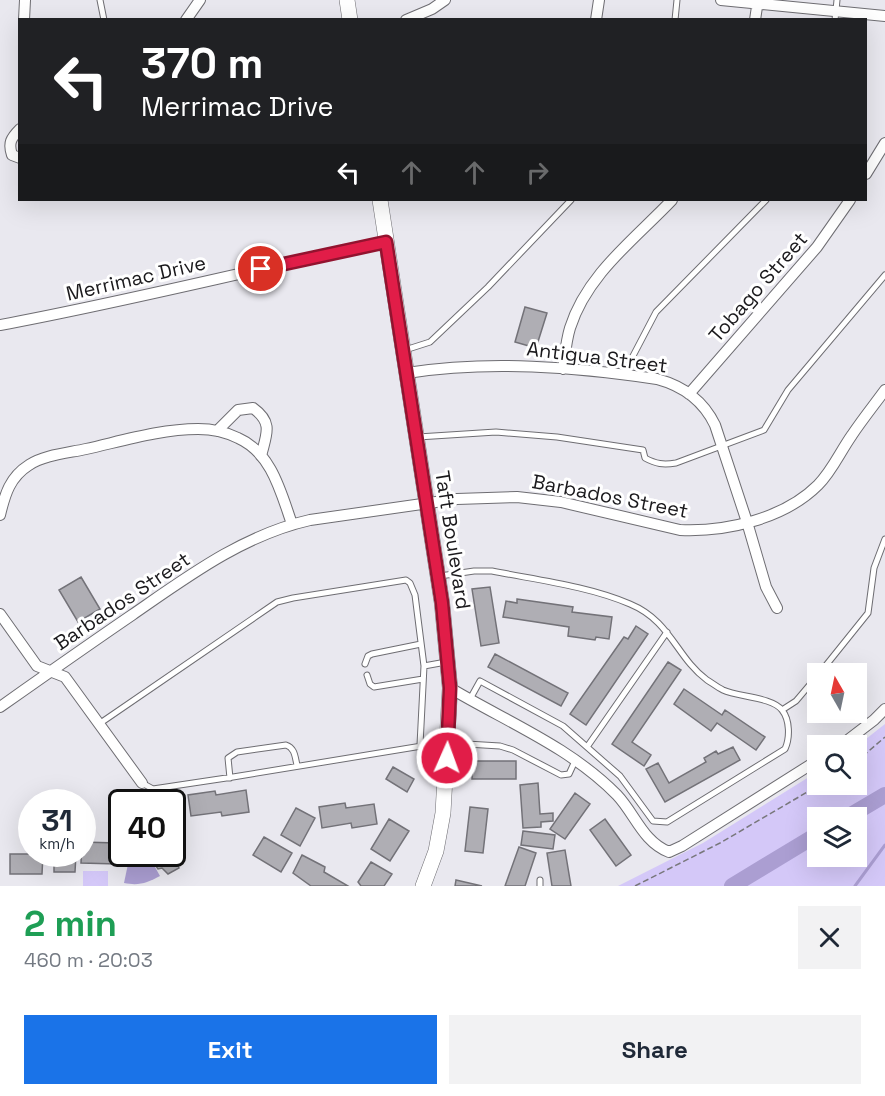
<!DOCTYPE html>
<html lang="en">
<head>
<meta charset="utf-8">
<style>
	:root { --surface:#fff; --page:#f2f2f3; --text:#1f2937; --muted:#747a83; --accent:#1a73e8 }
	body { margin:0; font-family:"Space Grotesk",sans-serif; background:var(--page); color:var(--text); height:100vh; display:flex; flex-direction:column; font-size:22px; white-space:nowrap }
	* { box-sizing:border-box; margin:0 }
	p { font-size:20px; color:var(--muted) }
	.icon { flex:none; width:33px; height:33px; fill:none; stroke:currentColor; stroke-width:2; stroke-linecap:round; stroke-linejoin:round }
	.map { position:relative; height:886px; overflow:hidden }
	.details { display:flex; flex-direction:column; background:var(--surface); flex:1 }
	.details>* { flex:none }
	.hud { position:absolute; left:18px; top:18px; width:849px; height:183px; border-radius:0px; box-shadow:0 6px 24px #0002; background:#202124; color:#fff; overflow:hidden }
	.needle { width:39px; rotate:351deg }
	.controls { position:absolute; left:807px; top:663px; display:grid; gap:12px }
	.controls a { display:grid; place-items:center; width:60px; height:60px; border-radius:0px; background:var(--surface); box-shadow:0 6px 24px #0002; font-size:30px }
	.speed { position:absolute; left:18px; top:789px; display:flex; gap:12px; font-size:30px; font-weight:700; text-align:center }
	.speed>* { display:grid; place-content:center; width:78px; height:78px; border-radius:50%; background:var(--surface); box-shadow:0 6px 24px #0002; line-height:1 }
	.speed small { font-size:15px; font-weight:400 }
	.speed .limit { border:3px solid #111; border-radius:9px; background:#fff; color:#111 }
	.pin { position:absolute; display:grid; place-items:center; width:51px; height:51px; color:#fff; margin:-26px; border:3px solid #fff; border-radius:50%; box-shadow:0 2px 6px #0007 }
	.me { position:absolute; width:66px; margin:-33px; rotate:2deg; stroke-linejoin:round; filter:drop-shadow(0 0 4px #0008) }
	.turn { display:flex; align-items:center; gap:21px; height:126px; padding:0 24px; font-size:27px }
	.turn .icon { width:78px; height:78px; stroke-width:2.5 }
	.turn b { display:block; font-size:42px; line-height:51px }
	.lanes { display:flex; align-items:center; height:57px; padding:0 24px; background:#0003; justify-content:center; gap:30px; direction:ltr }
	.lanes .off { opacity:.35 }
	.round { display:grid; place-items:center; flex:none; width:63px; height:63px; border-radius:0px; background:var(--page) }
	.overview { display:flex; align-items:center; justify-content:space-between; height:102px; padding:0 24px }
	h1 { font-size:36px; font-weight:700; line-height:45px; color:#1e9e55 }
	.action { display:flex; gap:12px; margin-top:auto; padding:12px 24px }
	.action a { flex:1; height:69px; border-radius:0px; background:var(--accent); color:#fff; font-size:24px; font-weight:700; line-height:69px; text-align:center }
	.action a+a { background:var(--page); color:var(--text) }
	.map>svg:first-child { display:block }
	.green { fill:#d4c8f8; fill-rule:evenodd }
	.water { fill:#ab9ed2 }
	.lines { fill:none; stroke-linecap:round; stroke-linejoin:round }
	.stream { stroke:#ab9ed2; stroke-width:3 }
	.river { stroke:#ab9ed2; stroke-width:16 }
	.building { fill:#afaeb4; stroke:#737278; stroke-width:1.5 }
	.lane-casing { stroke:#6e6d72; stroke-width:7 }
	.street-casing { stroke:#6e6d72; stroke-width:12 }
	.secondary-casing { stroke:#6e6d72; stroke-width:16 }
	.path { stroke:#78777b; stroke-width:1.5; stroke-dasharray:6 3; stroke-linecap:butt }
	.lane { stroke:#fff; stroke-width:5 }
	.street { stroke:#fff; stroke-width:10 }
	.secondary { stroke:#fff; stroke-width:15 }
	.route-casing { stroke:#92132f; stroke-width:15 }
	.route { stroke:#e11d48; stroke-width:10 }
	.labels { text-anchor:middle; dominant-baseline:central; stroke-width:6; stroke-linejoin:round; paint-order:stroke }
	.street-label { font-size:20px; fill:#1a191c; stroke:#fff }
</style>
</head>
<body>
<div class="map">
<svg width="885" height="886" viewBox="0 0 885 886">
	<rect width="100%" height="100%" fill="#e9e8ef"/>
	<path class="green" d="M885,724V886H618L703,843L817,772L818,784H856L857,746ZM818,818H856V856H818Z
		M83,871H108V886H83Z"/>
	<path class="water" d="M151,860L160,876C147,883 139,886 124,883L128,864Z"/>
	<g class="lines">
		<path class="stream" d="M855,886L885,845"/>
		<path class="river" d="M846,818L885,795
			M732,886L818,834"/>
	</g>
	<path class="building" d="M525,307L547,313L536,348L515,342Z
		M81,577L100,609L78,622L59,590Z
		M490,587L499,643L481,646L472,589Z
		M517,599L573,607L572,612L612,617L609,639L596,637L595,640L568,636L569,627L503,617L506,601L517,603Z
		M636,626L648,634L586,725L570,714L624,637L628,639Z
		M495,654L568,693L561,706L488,667Z
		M668,662L681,670L632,742L651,755L644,766L612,744Z
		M684,689L722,715L725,710L765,737L756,750L717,723L711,731L674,704Z
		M733,747L740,760L665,802L646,769L658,763L669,783L706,762L704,758L716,751L718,754Z
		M473,761H516V779H472Z
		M393,767L414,779L407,792L386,779Z
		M538,783L540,814L553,813V821L541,822V827L523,828L520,785Z
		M246,790L249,812L222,816L221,812L191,816L188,795L215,791L216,795Z
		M575,793L590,804L565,839L550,829Z
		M345,803L346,808L374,804L377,824L352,828L351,823L322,828L319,807Z
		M470,807L488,809L483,853L465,851Z
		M296,808L315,818L300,846L281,835Z
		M389,819L409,831L390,861L371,849Z
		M605,819L631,855L616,866L590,830Z
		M523,831L555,835L553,849L521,845Z
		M264,837L292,853L281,872L253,855Z
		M82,842L117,843V864L81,863Z
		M519,847L536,853L525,886H505Z
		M565,850L571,886H552L547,853Z
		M10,854H43L42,874H10Z
		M54,854H76L75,872H54Z
		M155,854H172L179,868L168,874L162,868L158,869L153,862L158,858Z
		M302,855L325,867L324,872L348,886H311L293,873Z
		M371,862L392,874L384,886H361L358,882Z
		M456,880L482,886H455Z"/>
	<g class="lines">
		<defs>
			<path id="lane" d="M100,0L104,20
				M675,20L677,0
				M835,20L837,0
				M405,350L430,342L488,287L571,200
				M623,375L656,312L766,200
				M418,437L496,432L557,437L643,450L645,458C656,464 663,465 676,463L764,430L788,390L885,275
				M440,576L474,571H492C537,580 588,586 630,604C671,621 676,657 707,680C712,683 717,687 723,690C738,697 772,697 782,710C790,720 790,738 785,749L667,822L653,821L620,776L563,726L480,681L470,699
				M365,664L368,656L372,654L421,644
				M424,666L446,662
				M819,674L868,613L874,568L885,539
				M367,675L370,684L374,687L423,679
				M782,710L796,701L818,675
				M99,724L277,602L293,598L406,580L410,583L415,595L424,666L420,745
				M450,743L500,746L513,750L561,775L569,774L575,761
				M587,747L667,632
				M230,778L228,758L237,752L286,745C295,748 295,757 297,765
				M142,783L153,789L233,777L446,742
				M540,880V886"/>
			<path id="street" d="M721,0L885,16
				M24,20L25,0
				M186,20L200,0
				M406,20L432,9L445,0
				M596,20L599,0
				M755,20L758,0
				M20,129C11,138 8,143 12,155L20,158
				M866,174L885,143
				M0,325C130,301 257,268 386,242
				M563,369C565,355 566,341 570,328C587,274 635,239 672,200
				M407,373C490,360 574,367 657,379C683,386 703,400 715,425L747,522L766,587L777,608
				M689,394L817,247L850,200
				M217,431L238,410L253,408C274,423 266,435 261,456
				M0,515C5,494 10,477 29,465C44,455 68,453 86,449C122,441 161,429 198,429C211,429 226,432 238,438C272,453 281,493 292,524
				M0,614L37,666L65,677L142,783
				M450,688C507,722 570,747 617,795C635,814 643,842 669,852L682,846L818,760
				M0,707C44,676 88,645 132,615C187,577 243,535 310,520L457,499L517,497L561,502L680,530C726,532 784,519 818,485C832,471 840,452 852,435C862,420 874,405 885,390
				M840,746L874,720L885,709"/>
			<path id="secondary" d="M347,0L350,20
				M380,200L442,603L450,688L443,813L436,851L423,886"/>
		</defs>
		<use href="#lane" class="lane-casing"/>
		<use href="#street" class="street-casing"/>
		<use href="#secondary" class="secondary-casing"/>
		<path class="path" d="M856,762L885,737
			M635,886L720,843L821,784"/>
		<use href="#lane" class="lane"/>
		<use href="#street" class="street"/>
		<use href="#secondary" class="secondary"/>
	</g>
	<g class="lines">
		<defs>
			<path id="route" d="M261,269L386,242L442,603L450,688L447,758"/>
		</defs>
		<use href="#route" class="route-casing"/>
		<use href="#route" class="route"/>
	</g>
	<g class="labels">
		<g class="street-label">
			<text transform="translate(136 278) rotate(-13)">Merrimac Drive</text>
			<text transform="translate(758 287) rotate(-49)">Tobago Street</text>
			<text transform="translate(597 357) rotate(7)">Antigua Street</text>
			<text transform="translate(610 496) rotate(11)">Barbados Street</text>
			<text transform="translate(453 540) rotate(81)">Taft Boulevard</text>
			<text transform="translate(122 601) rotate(-34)">Barbados Street</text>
		</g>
	</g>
</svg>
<div class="controls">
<a><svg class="needle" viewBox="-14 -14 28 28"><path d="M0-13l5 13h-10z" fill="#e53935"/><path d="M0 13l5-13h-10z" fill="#747a83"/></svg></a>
<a><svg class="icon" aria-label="search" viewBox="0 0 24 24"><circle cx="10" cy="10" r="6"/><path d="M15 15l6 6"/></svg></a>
<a><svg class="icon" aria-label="layers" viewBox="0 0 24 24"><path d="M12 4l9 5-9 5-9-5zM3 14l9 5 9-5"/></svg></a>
</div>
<div class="speed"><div>31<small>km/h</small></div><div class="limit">40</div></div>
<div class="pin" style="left:261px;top:269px;background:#d93025"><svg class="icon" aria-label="arrive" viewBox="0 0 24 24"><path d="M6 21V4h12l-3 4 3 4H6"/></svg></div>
<svg class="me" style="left:447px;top:758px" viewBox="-20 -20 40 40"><circle r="17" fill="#e11d48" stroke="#fff" stroke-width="3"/><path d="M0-11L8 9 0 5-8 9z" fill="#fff"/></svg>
<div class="hud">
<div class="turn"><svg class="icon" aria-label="left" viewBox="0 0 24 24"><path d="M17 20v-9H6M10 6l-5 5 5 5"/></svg><div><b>370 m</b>Merrimac Drive</div></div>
<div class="lanes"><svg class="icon" aria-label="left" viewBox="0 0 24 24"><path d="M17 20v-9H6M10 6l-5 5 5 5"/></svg><svg class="icon off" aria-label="ahead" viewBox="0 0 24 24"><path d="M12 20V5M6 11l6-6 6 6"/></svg><svg class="icon off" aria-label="ahead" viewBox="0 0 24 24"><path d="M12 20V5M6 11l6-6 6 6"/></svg><svg class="icon off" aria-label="right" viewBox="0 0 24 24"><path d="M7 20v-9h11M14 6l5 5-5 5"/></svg></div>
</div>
</div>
<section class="details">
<div class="overview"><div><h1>2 min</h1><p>460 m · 20:03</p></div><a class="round"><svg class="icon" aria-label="close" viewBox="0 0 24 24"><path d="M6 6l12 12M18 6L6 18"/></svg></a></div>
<div class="action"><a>Exit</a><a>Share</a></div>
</section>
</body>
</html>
